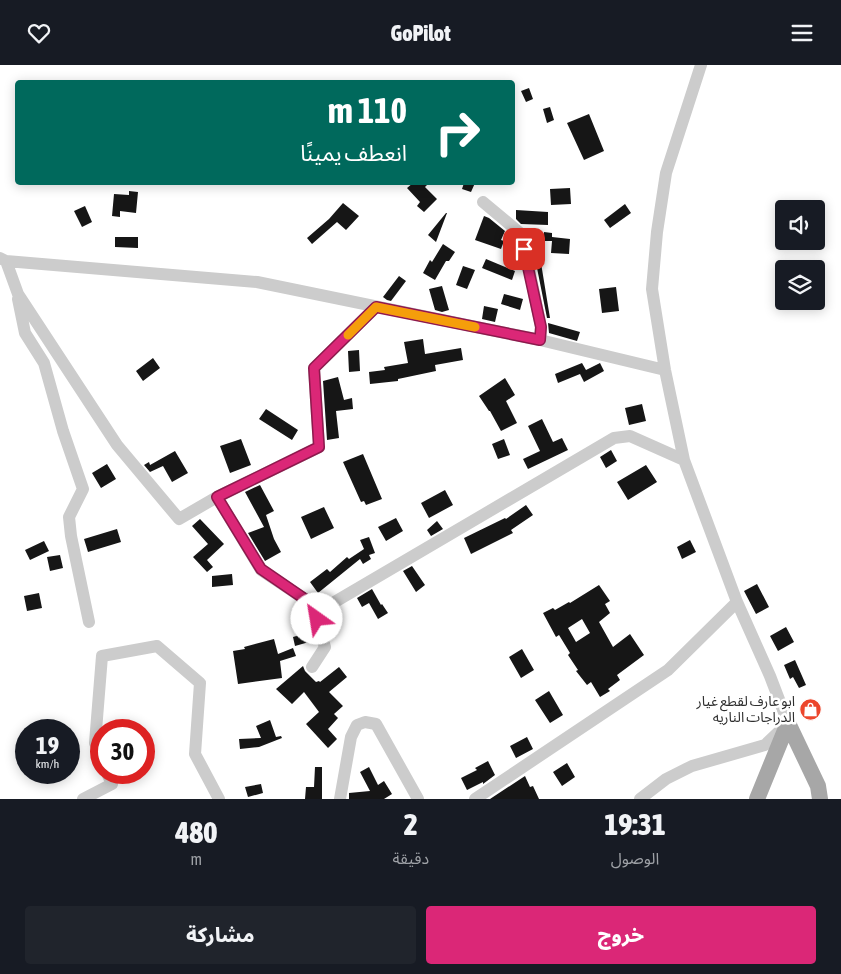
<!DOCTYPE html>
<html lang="ar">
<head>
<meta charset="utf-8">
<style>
	:root { --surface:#171b24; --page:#20242c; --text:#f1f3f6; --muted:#9ea1a6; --accent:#db2777 }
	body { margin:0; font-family:"Asap Condensed","Noto Sans Arabic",sans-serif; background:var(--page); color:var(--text); direction:rtl; height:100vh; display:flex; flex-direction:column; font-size:19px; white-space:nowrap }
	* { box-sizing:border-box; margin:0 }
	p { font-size:16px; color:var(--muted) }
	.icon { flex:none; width:28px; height:28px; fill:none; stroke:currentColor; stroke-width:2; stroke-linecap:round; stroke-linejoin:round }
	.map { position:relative; height:734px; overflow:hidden; direction:ltr }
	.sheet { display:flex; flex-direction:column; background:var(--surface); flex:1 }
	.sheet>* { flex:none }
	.guide { position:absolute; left:15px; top:15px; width:500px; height:105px; border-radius:5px; box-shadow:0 2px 12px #0003; direction:rtl; background:#00695c; color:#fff; overflow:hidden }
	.buttons { position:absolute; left:775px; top:135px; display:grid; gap:10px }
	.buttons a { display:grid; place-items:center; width:50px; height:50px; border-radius:5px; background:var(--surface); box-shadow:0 2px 12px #0003; font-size:25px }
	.speed { position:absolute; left:15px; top:654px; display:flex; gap:10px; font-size:25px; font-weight:700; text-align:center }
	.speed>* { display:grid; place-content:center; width:65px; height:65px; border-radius:50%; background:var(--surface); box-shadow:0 2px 12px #0003; line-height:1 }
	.speed small { font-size:12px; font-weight:400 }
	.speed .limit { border:8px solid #d22; background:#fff; color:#111 }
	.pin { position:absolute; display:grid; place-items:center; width:42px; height:42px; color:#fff; margin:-21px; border-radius:10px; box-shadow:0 2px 8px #0006 }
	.me { position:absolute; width:55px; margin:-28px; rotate:328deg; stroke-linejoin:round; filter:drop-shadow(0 0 4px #0008) }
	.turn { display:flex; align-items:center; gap:18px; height:105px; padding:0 25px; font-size:22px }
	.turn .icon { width:65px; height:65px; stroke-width:2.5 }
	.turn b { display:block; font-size:35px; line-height:42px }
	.eta { display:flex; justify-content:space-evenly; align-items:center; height:85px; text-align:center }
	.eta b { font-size:30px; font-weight:800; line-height:35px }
	.action { display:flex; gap:10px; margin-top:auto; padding:10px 25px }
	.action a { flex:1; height:58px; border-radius:5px; background:var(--accent); color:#fff; font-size:20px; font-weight:800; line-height:58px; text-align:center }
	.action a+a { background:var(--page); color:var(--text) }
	header { display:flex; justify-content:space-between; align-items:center; height:65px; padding:0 25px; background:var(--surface); font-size:22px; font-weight:800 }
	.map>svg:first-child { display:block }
	.building { fill:#161616; fill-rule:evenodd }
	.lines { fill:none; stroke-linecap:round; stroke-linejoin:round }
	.minor { stroke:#ccc; stroke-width:12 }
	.major { stroke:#a7a7a7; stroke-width:16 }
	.route-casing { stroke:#8e194d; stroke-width:12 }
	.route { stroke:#db2777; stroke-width:9 }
	.slow { stroke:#f59e0b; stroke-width:9 }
	.labels { text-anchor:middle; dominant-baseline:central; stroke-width:5; stroke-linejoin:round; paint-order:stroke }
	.poi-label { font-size:14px; fill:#2f2f2f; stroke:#fff; text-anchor:end }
</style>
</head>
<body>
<header><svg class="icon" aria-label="menu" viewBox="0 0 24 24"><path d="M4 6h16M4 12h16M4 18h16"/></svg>GoPilot<svg class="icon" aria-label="heart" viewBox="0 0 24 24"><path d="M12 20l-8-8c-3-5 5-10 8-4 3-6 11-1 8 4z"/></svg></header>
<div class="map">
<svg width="841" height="734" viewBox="0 0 841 734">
	<rect width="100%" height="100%" fill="#fff"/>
	<path class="building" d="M529,23L533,34L526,37L521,26Z
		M550,42L554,55L547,58L543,44Z
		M589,49L604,86L584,95L567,58Z
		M413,118H429L425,122L437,134L424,147L417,141L420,137L407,123Z
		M464,118H475L471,127L462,124Z
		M570,123L571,139L551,140L550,124Z
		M129,126L138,127L136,148L120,146V152L112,151L114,129L129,130Z
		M343,138L359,151L346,165L337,157L312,179L307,173L329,154Z
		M625,139L631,148L610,163L604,155Z
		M85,141L92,157L82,162L74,146Z
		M516,145L548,147V160L521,159L516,154Z
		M446,148H447L436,177L428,170Z
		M484,151L489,153L505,166L501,175L504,176L501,184L475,175Z
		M544,167L552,168V172L570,174L569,189L551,188L552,176H543Z
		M115,172H138V183L115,182Z
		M443,179L455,187L449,196H446L435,215L423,208L430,195L432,197Z
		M486,194L515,206L512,215L482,203Z
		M536,198H541L550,253H547Z
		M463,201L475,205L467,224L456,220Z
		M399,211L406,216L391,236L387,235L383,232Z
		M442,221L449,245L442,247L435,245L429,224Z
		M616,222L619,246L602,248L599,224Z
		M504,229L523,234L520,245L501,239Z
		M484,241L498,244L495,257L482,254Z
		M548,258L580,267L577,276L549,268Z
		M423,274L425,289L461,283L463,295L435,300L436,306L398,314V316L370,319L369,307L385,305L384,302L408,298L404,277Z
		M359,285L360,306L349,307L348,286Z
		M153,293L160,303L143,316L136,306Z
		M582,298L586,305L600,298L604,306L584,317L580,309L558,318L555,309Z
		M338,312L344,335L352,333L353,344L336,346L339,373L327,375L323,316Z
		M505,313L515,330L506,336L517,358L501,366L490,346H489L479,331Z
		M642,339L646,356L629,360L625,343Z
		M266,344L298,365L292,375L259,354Z
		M542,354L553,377L562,373L568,385L528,404L523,394L540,386L528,361Z
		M241,374L251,400L230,408L220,381Z
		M504,374L510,390L498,394L492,379Z
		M611,385L617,396L606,403L600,392Z
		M175,386L188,408L172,417L163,401L150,407L144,400L149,397L150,400Z
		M363,389L382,434L366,440L364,436L361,437L343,397Z
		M107,399L116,414L101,423L92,408Z
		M646,400L657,417L628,435L617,417Z
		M260,420L274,446L266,450L274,474L281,487L265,496L248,468L264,462L245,427Z
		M445,425L453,440L429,453L421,438Z
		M526,440L533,450L511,465L513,468L471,489L464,473L505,453L506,454Z
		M324,442L334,463L311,474L301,452Z
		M396,453L403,466L386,476L378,462Z
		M200,454L224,479L207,495L213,502L207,507L193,492L208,479L192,461Z
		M437,456L443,464L431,471L427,465Z
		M117,464L121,477L88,487L84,474Z
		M369,472L375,488L369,490L371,494L363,499L360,494L318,528L310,517L327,504L330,507L347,492L349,494L364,484L360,475Z
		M690,475L696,487L682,494L677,482Z
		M44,476L49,486L30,495L25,485Z
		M60,490L63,503L50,506L47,492Z
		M412,501L425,520L416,527L403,506Z
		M232,509L233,520L212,522V511Z
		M757,519L769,542L756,549L744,526Z
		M599,520L610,536L605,539L610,548L599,557L613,582L630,569L644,590L617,610L620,615L608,624L610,626L600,632L591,617L587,620L576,606L578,605L568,590L570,588L559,570L556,572L543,548L553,543L555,545L569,537L570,538ZM582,554L590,568L576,577L568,563Z
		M372,524L381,540L382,539L388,548L378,554L369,538L362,542L357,533Z
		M39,528L42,543L27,546L24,531Z
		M786,562L794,577L778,586L770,571Z
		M307,568L309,577L295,581L293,572Z
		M274,574L278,589L293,583L296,591L280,596L282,613L238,619L233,586L245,584L244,582Z
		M522,584L534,605L521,613L509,592Z
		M795,595L806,620L799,623L793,612L790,614L784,600Z
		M303,601L305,606L316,617L319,616L320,617L339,602L347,612L329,627L343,641L334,649L338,653L328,664L337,674L328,683L306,659L319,647L304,627L292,639L276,624Z
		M549,626L563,650L550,658L535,635Z
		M810,634L818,645L821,647L817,653L813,651L804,639Z
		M270,655L276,672L281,671L282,673L259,682L240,684L239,674L261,673L256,661Z
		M527,672L533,684L516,693L510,681Z
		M488,696L495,710L483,719V717L467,725L461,713L477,705L475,703Z
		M567,698L575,712L562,721L553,707Z
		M315,702H322V734H305L306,722H314Z
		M369,702L378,720L384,716L392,729L384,734H349V728L370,726L360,707Z
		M525,711L530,722L533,721L539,734H490Z
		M261,719L263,728L248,732L245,722Z"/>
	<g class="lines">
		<path class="minor" d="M483,137L520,168L528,199L541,262L540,275
			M0,193L6,196L257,217L540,275L665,305
			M6,196L18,229L117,380L179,454L217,432
			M18,234L25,268L44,298L63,366L83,424L69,452L71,471L89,557
			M376,242L314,303L319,382L217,432L261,505L321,545L614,373L630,371L684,395
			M312,602L325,582L312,539
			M101,694L95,678L102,591L157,581L200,618L195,689L219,734
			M83,734L112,719L107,708
			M340,734L351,672L357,660L365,657L376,659L418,734
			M475,734L668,605L737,537
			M640,734L666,714L692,701L765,680L788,658L770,611L737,537L684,395L665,305L652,224L657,167L666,108L701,0"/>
		<path class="major" d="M788,658L818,721L820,734
			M757,734L788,658"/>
	</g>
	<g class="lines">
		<defs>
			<path id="route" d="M317,554L312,539L261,504L217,432L319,382L314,303L376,242L540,275L541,262L524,184"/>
		</defs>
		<use href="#route" class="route-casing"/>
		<use href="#route" class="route"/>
		<path class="slow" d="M348,270L376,242L475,262"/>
	</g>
	<defs>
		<symbol id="shop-disc" viewBox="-11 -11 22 22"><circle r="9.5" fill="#ec462c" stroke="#fff"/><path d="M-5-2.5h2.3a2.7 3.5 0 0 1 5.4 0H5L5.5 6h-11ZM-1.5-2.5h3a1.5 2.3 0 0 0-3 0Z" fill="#fff"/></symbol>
	</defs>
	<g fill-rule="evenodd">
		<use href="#shop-disc" x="798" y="632" width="25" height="25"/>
	</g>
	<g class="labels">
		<g class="poi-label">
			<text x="795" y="636">ابو عارف لقطع غيار<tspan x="795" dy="16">الدراجات الناريه</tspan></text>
		</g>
	</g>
</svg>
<div class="buttons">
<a><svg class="icon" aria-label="sound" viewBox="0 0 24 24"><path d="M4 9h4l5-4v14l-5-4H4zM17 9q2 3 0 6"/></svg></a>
<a><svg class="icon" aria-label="layers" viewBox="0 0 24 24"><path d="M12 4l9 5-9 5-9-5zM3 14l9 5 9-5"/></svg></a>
</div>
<div class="speed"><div>19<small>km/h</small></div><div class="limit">30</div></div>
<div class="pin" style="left:524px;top:184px;background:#d93025"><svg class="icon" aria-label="arrive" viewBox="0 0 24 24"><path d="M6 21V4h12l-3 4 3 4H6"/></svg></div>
<svg class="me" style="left:317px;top:554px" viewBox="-20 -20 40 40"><circle r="19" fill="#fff"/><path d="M0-13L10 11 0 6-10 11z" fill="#db2777"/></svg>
<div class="guide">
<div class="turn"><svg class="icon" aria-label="right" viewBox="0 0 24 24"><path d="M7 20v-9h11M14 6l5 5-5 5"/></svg><div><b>110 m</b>انعطف يمينًا</div></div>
</div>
</div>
<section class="sheet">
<div class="eta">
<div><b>19:31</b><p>الوصول</p></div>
<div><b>2</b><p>دقيقة</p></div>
<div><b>480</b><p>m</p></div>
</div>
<div class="action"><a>خروج</a><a>مشاركة</a></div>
</section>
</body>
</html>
